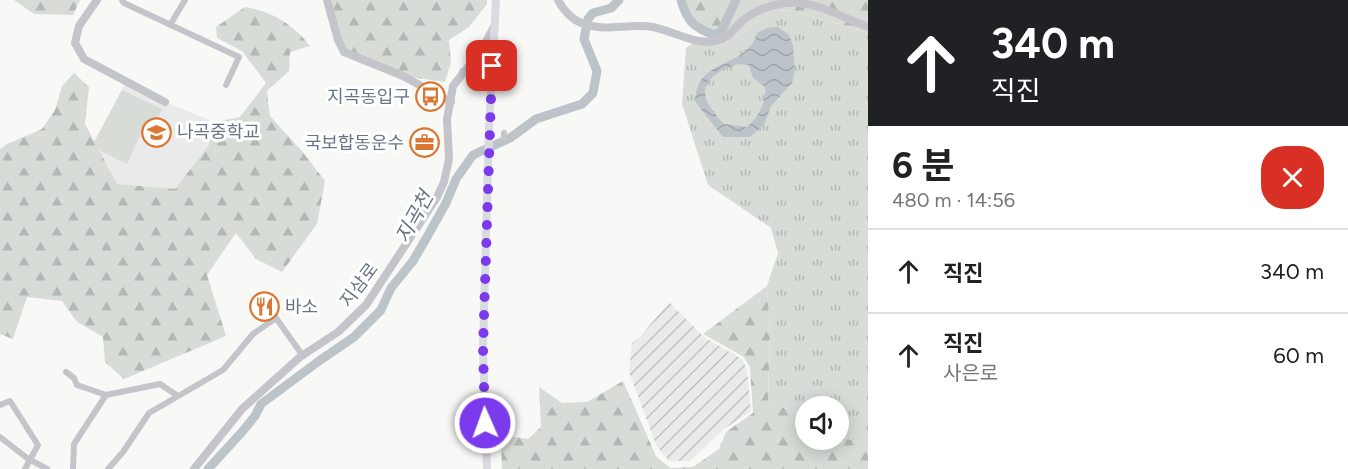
<!DOCTYPE html>
<html lang="ko">
<head>
<meta charset="utf-8">
<style>
	:root { --surface:#fff; --page:#f6f6f6; --text:#222; --muted:#767676; --line:#e0e0e0 }
	body { margin:0; font-family:Figtree,"Noto Sans KR",sans-serif; background:var(--page); color:var(--text); height:100vh; display:flex; flex-direction:column; font-size:22px; white-space:nowrap }
	* { box-sizing:border-box; margin:0 }
	p { font-size:20px; color:var(--muted) }
	.icon { flex:none; width:33px; height:33px; fill:none; stroke:currentColor; stroke-width:2; stroke-linecap:round; stroke-linejoin:round }
	.map { position:relative; flex:1; overflow:hidden }
	.panel { display:flex; flex-direction:column; background:var(--surface); width:480px }
	.panel>* { flex:none }
	.hud { background:#202124; color:#fff; overflow:hidden }
	.fabs { position:absolute; left:795px; top:396px; display:grid; gap:12px }
	.fabs a { display:grid; place-items:center; width:54px; height:54px; border-radius:50%; background:var(--surface); box-shadow:0 3px 15px #0003; font-size:30px }
	.pin { position:absolute; display:grid; place-items:center; width:51px; height:51px; color:#fff; margin:-26px; border-radius:12px; box-shadow:0 3px 9px #0006 }
	.me { position:absolute; width:66px; margin:-33px; rotate:358deg; stroke-linejoin:round; filter:drop-shadow(0 0 4px #0008) }
	.turn { display:flex; align-items:center; gap:21px; height:126px; padding:0 24px; font-size:27px }
	.turn .icon { width:78px; height:78px; stroke-width:2.5 }
	.turn b { display:block; font-size:42px; line-height:51px }
	.round { display:grid; place-items:center; flex:none; width:63px; height:63px; border-radius:24px; background:var(--page) }
	.head { display:flex; align-items:center; justify-content:space-between; height:102px; padding:0 24px }
	h1 { font-size:36px; font-weight:700; line-height:45px }
	ul { padding:0; list-style:none }
	li { display:flex; align-items:center; gap:18px; height:84px; padding:0 24px; border-top:2px solid var(--line) }
	li div { flex:1 }
	li b { display:block; font-size:22px }
	li em { font-style:normal }
	main { display:flex; flex:1; min-height:0 }
	.map>svg:first-child { display:block }
	.built { fill:#e9eaea }
	.industrial { fill:url(#industrial-furrows) }
	.grass { fill:url(#grass-tufts) }
	.forest { fill:url(#forest-firs) }
	.green { fill:#d7ddd6 }
	.water { fill:url(#water-waves); fill-rule:evenodd }
	.lines { fill:none; stroke-linecap:round; stroke-linejoin:round }
	.river { stroke:#bcc4ca; stroke-width:9 }
	.minor { stroke:#c3c5ca; stroke-width:6 }
	.tertiary { stroke:#c3c5ca; stroke-width:8 }
	.secondary { stroke:#d8dbdf; stroke-width:8 }
	.route { stroke:#7c3aed; stroke-width:10; stroke-dasharray:0 18 }
	.labels { text-anchor:middle; dominant-baseline:central; stroke-width:6; stroke-linejoin:round; paint-order:stroke }
	.poi-label { font-size:18px; fill:#697486; stroke:#fff; text-anchor:end }
	.street-label { font-size:18px; fill:#697486; stroke:#fff }
	.water-label { font-size:20px; font-style:italic; fill:#657581; stroke:#fff }
</style>
</head>
<body>
<main>
<div class="map">
<svg width="868" height="469" viewBox="0 0 868 469">
	<defs>
		<pattern id="industrial-furrows" width="10" height="10" patternUnits="userSpaceOnUse" patternTransform="scale(1.5)"><rect width="10" height="10" fill="#e9eaea"/><path d="M-1 1l2-2M0 10L10 0M9 11l2-2" fill="none" stroke="#c1c2c3"/></pattern>
		<pattern id="grass-tufts" width="24" height="20" patternUnits="userSpaceOnUse" patternTransform="scale(1.5)"><rect width="24" height="20" fill="#d7ddd6"/><path d="M3 7l-1-3M5 7V3M7 7l1-3M15 17l-1-3M17 17v-4M19 17l1-3" fill="none" stroke="#b2b8b3"/></pattern>
		<pattern id="forest-firs" width="22" height="20" patternUnits="userSpaceOnUse" patternTransform="scale(1.5)"><rect width="22" height="20" fill="#d7ddd6"/><path d="M5 1l3.5 6h-7zM16 11l3.5 6h-7z" fill="#b2b8b3"/></pattern>
		<pattern id="water-waves" width="16" height="10" patternUnits="userSpaceOnUse" patternTransform="scale(1.5)"><rect width="16" height="10" fill="#bcc4ca"/><path d="M0 5q4-4 8 0t8 0" fill="none" stroke="#9da4aa"/></pattern>
	</defs>
	<rect width="100%" height="100%" fill="#f8f9f6"/>
	<path class="built" d="M126,82L165,102L214,122L209,145L175,189L117,184L94,142Z"/>
	<path class="industrial" d="M669,302L704,337L742,359L747,369L751,411L724,429L690,461H669L656,445L629,372L632,343L640,337Z"/>
	<path class="grass" d="M776,10L794,11L868,33V440H850L839,434L838,406H806L805,418L768,400L770,331L767,286L778,253L771,228L708,185L682,104L686,48L702,37L727,42Z"/>
	<path class="forest" d="M14,0H80L73,15L34,14Z
		M328,0H487V4L469,27L449,40L451,62L445,82L403,76L344,52Z
		M678,0H736L721,32H705Z
		M796,0H868V33L794,11Z
		M245,7C272,11 294,25 310,46L290,52L289,71L267,91L270,116L301,150L325,181L317,224L282,272L256,259L236,233L207,275L226,336L124,379L105,362L103,337L77,322L62,301L27,297L13,339L0,334V149L7,144L42,129L55,110L62,86L74,73L89,87L85,124L117,184L175,189L209,145L214,122L240,117L266,83L242,51L217,38L216,27Z
		M767,286L770,331L768,400L805,418L806,440H838L839,434L850,440H868V469H502L499,399L507,436L528,439L541,427L539,387L562,403L587,402L623,381L656,456L670,468L693,467L719,449L726,432L753,413L750,368L744,357L703,334Z"/>
	<path class="green" d="M731,0H796L794,11L776,10L727,42L722,34C729,23 727,12 731,0Z
		M122,90L162,109L156,122L144,127L127,164L99,150L94,142Z"/>
	<path class="water" d="M778,27L789,35L793,46L795,71L792,83L771,106L764,125L750,137H723L696,103C693,57 747,70 757,33L767,28ZM739,64L749,65L753,78L765,87C766,103 759,116 747,127L724,124C719,118 713,112 709,105C695,82 721,69 739,64Z"/>
	<g class="lines">
		<path class="river" d="M681,0C687,21 693,27 714,35L721,32L736,0
			M208,469L242,432L255,416L261,404L319,361L354,337L381,310L391,288L413,261L427,237L446,203L456,179L473,155L510,138L536,119L582,104L593,93L597,71L584,39L588,19L593,13L611,8L619,0"/>
		<path class="minor" d="M122,0L124,3L239,57L226,85
			M170,25L185,0
			M504,138V133
			M66,372L74,378L77,385L106,395
			M0,405L10,401L38,445L25,469
			M0,437L27,458L47,469
			M73,469L74,444L106,395L160,384L178,396
			M108,469L123,452L149,413L223,370L253,334L276,318L303,356"/>
		<path class="tertiary" d="M97,0L79,26L75,43L84,59L165,102
			M327,0L338,40L344,52L403,76L451,102
			M558,0C564,11 572,20 584,24C607,32 630,23 653,27C674,31 698,47 719,40C728,38 734,29 740,23C753,11 769,5 786,3C815,0 841,17 868,27
			M476,60L494,27
			M463,72C478,70 483,73 491,85
			M194,469L242,409L300,357L338,332L366,305L437,197L444,182L449,159L447,119L453,86L468,67L494,48"/>
		<path class="secondary" d="M487,469L483,348L489,128L496,0"/>
	</g>
	<g class="lines">
		<path class="route" d="M485,423L483,348L492,66"/>
	</g>
	<defs>
		<symbol id="bus-ring" viewBox="-11 -11 22 22"><circle r="9.5" fill="#fff" stroke="#dc7733" stroke-width="1.5"/><path d="M-5-6H5V4H4V6H2V4H-2V6H-4V4H-5ZM-3.5-4V0h7V-4ZM-3.5 1.2v1.5H-2V1.2ZM2 1.2v1.5H3.5V1.2Z" fill="#dc7733"/></symbol>
		<symbol id="school-ring" viewBox="-11 -11 22 22"><circle r="9.5" fill="#fff" stroke="#dc7733" stroke-width="1.5"/><path d="M0-5L7-2L0 1L-7-2ZM-4 1L0 2.5L4 1V4Q0 6-4 4Z" fill="#dc7733"/></symbol>
		<symbol id="office-ring" viewBox="-11 -11 22 22"><circle r="9.5" fill="#fff" stroke="#dc7733" stroke-width="1.5"/><path d="M-6-3h4V-5.5h4V-3h4V5H-6ZM-1-4.5V-3h2v-1.5ZM-6 0V1H6V0Z" fill="#dc7733"/></symbol>
		<symbol id="restaurant-ring" viewBox="-11 -11 22 22"><circle r="9.5" fill="#fff" stroke="#dc7733" stroke-width="1.5"/><path d="M-5-6h1v4h1v-4h1v4h1v-4h1v5L-1.5 .5V6h-2V.5L-5-1ZM5-6V6H3V1.5H1.5Q1.5-4 5-6Z" fill="#dc7733"/></symbol>
	</defs>
	<g fill-rule="evenodd">
		<use href="#bus-ring" x="414" y="80" width="33" height="33"/>
		<use href="#school-ring" x="140" y="116" width="33" height="33"/>
		<use href="#office-ring" x="408" y="126" width="33" height="33"/>
		<use href="#restaurant-ring" x="248" y="290" width="33" height="33"/>
	</g>
	<g class="labels">
		<g class="poi-label">
			<text x="410" y="97">지곡동입구</text>
			<text x="177" y="132" text-anchor="start">나곡중학교</text>
			<text x="404" y="143">국보합동운수</text>
			<text x="285" y="307" text-anchor="start">바소</text>
		</g>
		<g class="street-label">
			<text transform="translate(359 285) rotate(-53)">지삼로</text>
		</g>
		<g class="water-label">
			<text transform="translate(414 217) rotate(-61)">지곡천</text>
		</g>
	</g>
</svg>
<div class="fabs">
<a><svg class="icon" aria-label="sound" viewBox="0 0 24 24"><path d="M4 9h4l5-4v14l-5-4H4zM17 9q2 3 0 6"/></svg></a>
</div>
<div class="pin" style="left:492px;top:66px;background:#d93025"><svg class="icon" aria-label="arrive" viewBox="0 0 24 24"><path d="M6 21V4h12l-3 4 3 4H6"/></svg></div>
<svg class="me" style="left:485px;top:423px" viewBox="-20 -20 40 40"><circle r="17" fill="#7c3aed" stroke="#fff" stroke-width="3"/><path d="M0-11L8 9 0 5-8 9z" fill="#fff"/></svg>
</div>
<section class="panel">
<div class="hud">
<div class="turn"><svg class="icon" aria-label="ahead" viewBox="0 0 24 24"><path d="M12 20V5M6 11l6-6 6 6"/></svg><div><b>340 m</b>직진</div></div>
</div>
<div class="head"><div><h1>6 분</h1><p>480 m · 14:56</p></div><a class="round" style="background:#d93025;color:#fff"><svg class="icon" aria-label="close" viewBox="0 0 24 24"><path d="M6 6l12 12M18 6L6 18"/></svg></a></div>
<ul>
<li><svg class="icon" aria-label="ahead" viewBox="0 0 24 24"><path d="M12 20V5M6 11l6-6 6 6"/></svg><div><b>직진</b></div><em>340 m</em></li>
<li><svg class="icon" aria-label="ahead" viewBox="0 0 24 24"><path d="M12 20V5M6 11l6-6 6 6"/></svg><div><b>직진</b><p>사은로</p></div><em>60 m</em></li>
</ul>
</section>
</main>
</body>
</html>
